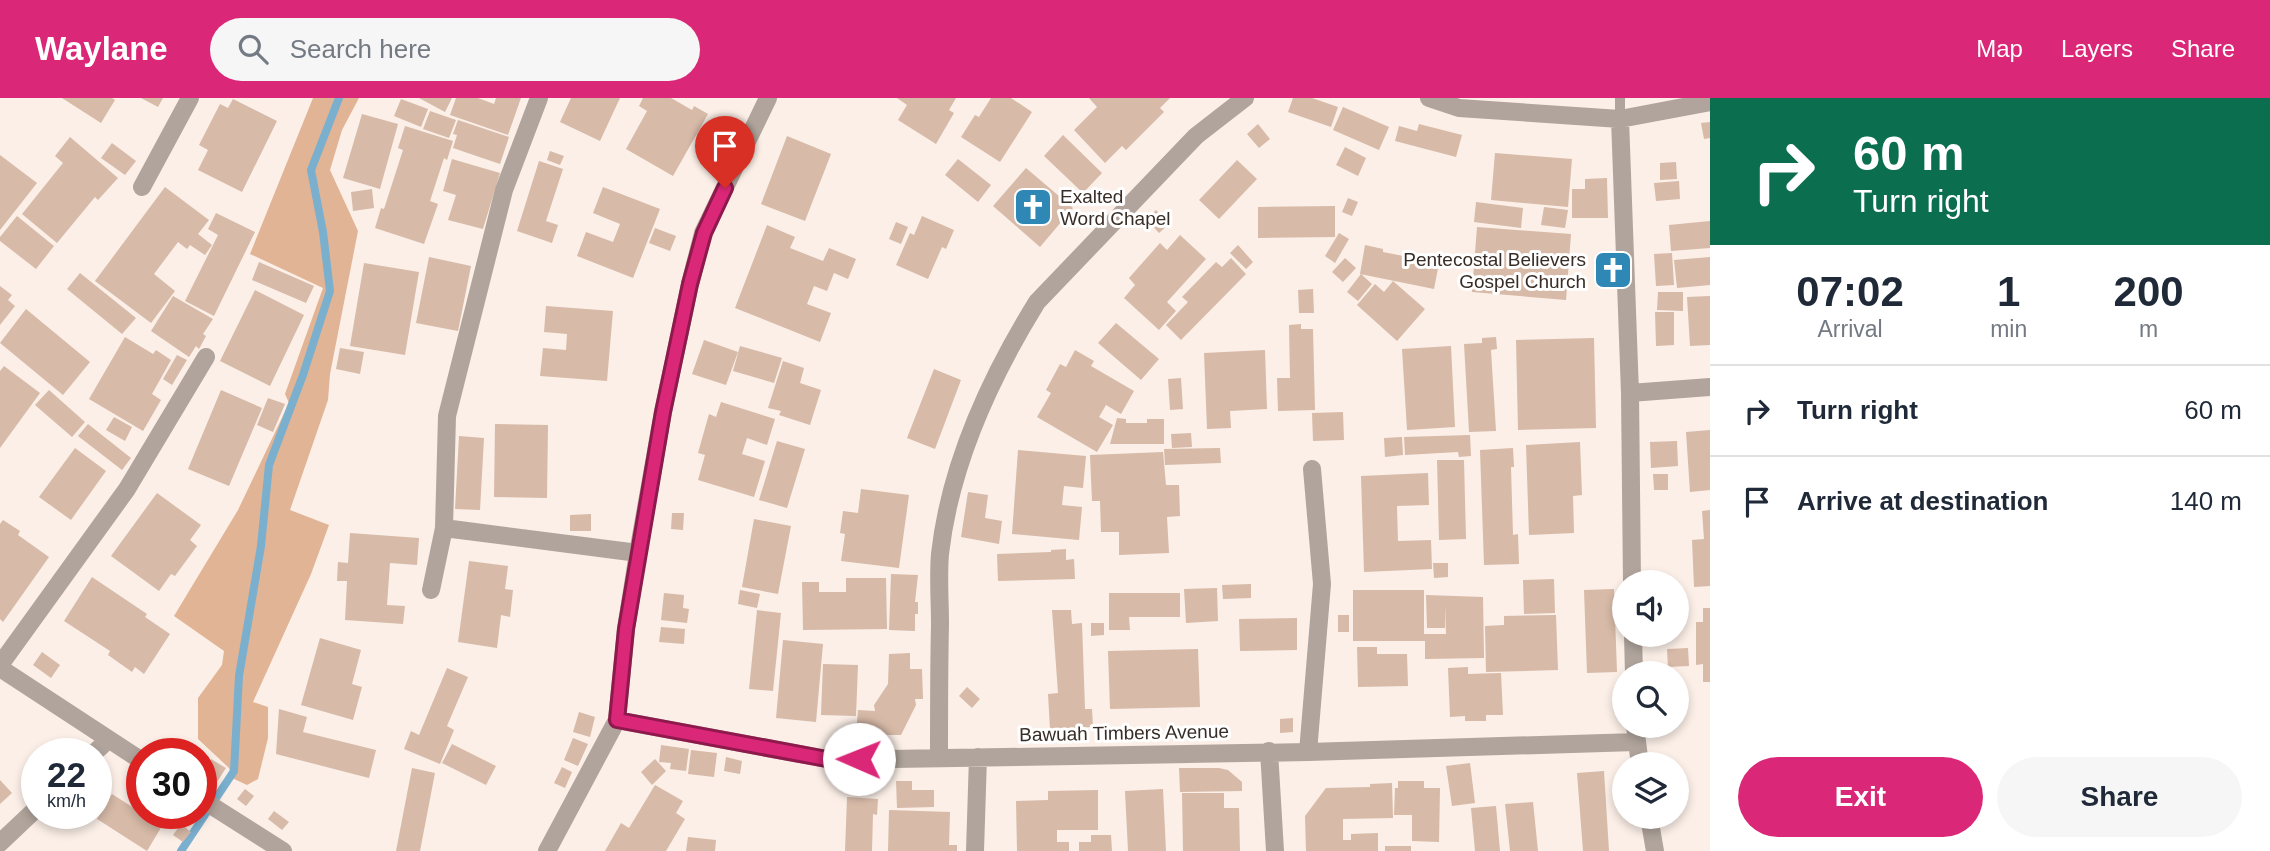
<!DOCTYPE html>
<html lang="en">
<head>
<meta charset="utf-8">
<style>
	:root { --surface:#fff; --page:#f6f6f7; --text:#1f2937; --muted:#747a83; --line:#e0e1e3; --accent:#db2777 }
	body { margin:0; font-family:Arial,sans-serif; background:var(--page); color:var(--text); height:100vh; display:flex; flex-direction:column; font-size:26px; white-space:nowrap }
	* { box-sizing:border-box; margin:0 }
	p { font-size:23px; color:var(--muted) }
	.icon { flex:none; width:38px; height:38px; fill:none; stroke:currentColor; stroke-width:2; stroke-linecap:round; stroke-linejoin:round }
	.map { position:relative; flex:1; overflow:hidden }
	.sheet { display:flex; flex-direction:column; background:var(--surface); width:560px }
	.sheet>* { flex:none }
	.guide { background:#0b6e4f; color:#fff; overflow:hidden }
	.controls { position:absolute; left:1612px; top:472px; display:grid; gap:14px }
	.controls a { display:grid; place-items:center; width:77px; height:77px; border-radius:50%; background:var(--surface); box-shadow:0 4px 10px #0003; font-size:35px }
	.speed { position:absolute; left:21px; top:640px; display:flex; gap:14px; font-size:35px; font-weight:700; text-align:center }
	.speed>* { display:grid; place-content:center; width:91px; height:91px; border-radius:50%; background:var(--surface); box-shadow:0 4px 10px #0003; line-height:1 }
	.speed small { font-size:18px; font-weight:400 }
	.speed .limit { border:10px solid #d22; background:#fff; color:#111 }
	.pin { position:absolute; display:grid; place-items:center; width:60px; height:60px; color:#fff; margin:-72px -30px; border-radius:50% 50% 50% 0; rotate:-45deg; box-shadow:0 0 7px #0007 }
	.pin .icon { rotate:45deg }
	.me { position:absolute; width:77px; margin:-38px; rotate:271deg; stroke-linejoin:round; filter:drop-shadow(0 0 5px #0008) }
	.turn { display:flex; align-items:center; gap:24px; height:147px; padding:0 28px; font-size:32px }
	.turn .icon { width:91px; height:91px; stroke-width:2.5 }
	.turn b { display:block; font-size:49px; line-height:60px }
	.eta { display:flex; justify-content:space-evenly; align-items:center; height:119px; text-align:center }
	.eta b { font-size:42px; font-weight:600; line-height:49px }
	.primary-button { display:flex; gap:14px; margin-top:auto; padding:14px 28px }
	.primary-button a { flex:1; height:80px; border-radius:42px; background:var(--accent); color:#fff; font-size:28px; font-weight:600; line-height:80px; text-align:center }
	.primary-button a+a { background:var(--page); color:var(--text) }
	ul { padding:0; list-style:none }
	li { display:flex; align-items:center; gap:21px; height:91px; padding:0 28px; border-top:2px solid var(--line) }
	li div { flex:1 }
	li b { display:block; font-size:26px }
	li em { font-style:normal }
	header { display:flex; align-items:center; gap:42px; box-sizing:border-box; height:98px; padding:0 35px; background:var(--accent); color:#fff }
	header strong { font-size:33px }
	nav { display:flex; gap:38px; margin-inline-start:auto; font-size:24px }
	.search { width:490px; height:63px; background:var(--page); display:flex; align-items:center; gap:18px; box-sizing:border-box; padding:0 24px; border-radius:38px; color:var(--muted); font-size:26px }
	main { display:flex; flex:1; min-height:0 }
	.map>svg:first-child { display:block }
	.grass { fill:#e1b496 }
	.lines { fill:none; stroke-linecap:round; stroke-linejoin:round }
	.stream { stroke:#7bafce; stroke-width:8 }
	.building { fill:#d7baa8 }
	.lane { stroke:#b0a49c; stroke-width:10 }
	.street { stroke:#b0a49c; stroke-width:18 }
	.route-casing { stroke:#8e194d; stroke-width:18 }
	.route { stroke:#db2777; stroke-width:12 }
	.labels { text-anchor:middle; dominant-baseline:central; stroke-width:6; stroke-linejoin:round; paint-order:stroke }
	.poi-label { font-size:19px; fill:#382d26; stroke:#fff; text-anchor:start }
	.street-label { font-size:19px; fill:#382d26; stroke:#fff }
</style>
</head>
<body>
<header>
<strong>Waylane</strong>
<div class="search"><svg class="icon" aria-label="search" viewBox="0 0 24 24"><circle cx="10" cy="10" r="6"/><path d="M15 15l6 6"/></svg>Search here</div>
<nav><a>Map</a><a>Layers</a><a>Share</a></nav>
</header>
<main>
<div class="map">
<svg width="1710" height="753" viewBox="0 0 1710 753">
	<rect width="100%" height="100%" fill="#fbefe7"/>
	<path class="grass" d="M313,0H359L342,32L330,72L358,133L330,276L328,302L290,412L329,427L311,476L253,604L268,609V640L258,681L247,687L232,680L229,670L198,641V600L222,567L224,553L174,518L238,412L289,305L285,296L323,190L250,156Z"/>
	<g class="lines">
		<path class="stream" d="M181,753L234,673L239,578L261,448L269,367L303,277L330,193L323,134L311,72L339,0"/>
	</g>
	<path class="building" d="M62,0H112L115,2L101,25Z
		M141,0H163L158,9Z
		M419,0H452L445,14Z
		M456,0H478L494,6L496,0H521L508,37L450,17Z
		M571,0H620L600,43L560,24Z
		M643,0H671L692,12L694,8L708,16L673,78L626,51L647,13L639,8Z
		M897,0H956L949,12L954,15L936,46L898,22L907,7Z
		M991,0H1011L1032,14L1000,64L961,39L975,17L979,19Z
		M1089,0H1170L1160,10L1164,14L1126,52L1122,48L1105,65L1074,32L1097,9Z
		M1293,0H1312L1338,9L1331,29L1288,14Z
		M233,1L277,23L242,94L198,72L208,52L199,47L220,6L228,10Z
		M401,1L428,11L421,29L394,18Z
		M1343,9L1389,29L1379,52L1333,32Z
		M430,13L456,22L449,40L423,31Z
		M362,16L398,26L380,91L343,80Z
		M458,22L509,39L500,66L453,50L457,37L453,36Z
		M1710,24V40L1704,41L1701,25Z
		M1258,26L1270,41L1259,50L1247,36Z
		M1419,26L1462,37L1456,59L1395,43L1399,28L1417,33Z
		M405,28L453,43L447,62L444,60L430,103L438,106L424,146L375,130L381,110L384,111L403,52L398,50Z
		M1063,37L1102,75L1083,95L1044,58Z
		M787,38L831,56L805,123L761,106Z
		M70,39L118,80L98,102L95,99L57,145L22,116L63,65L55,58Z
		M112,45L136,63L125,77L101,60Z
		M1345,49L1366,60L1358,78L1336,67Z
		M550,53L564,58L560,67L547,62Z
		M1495,55L1572,61L1568,109L1491,102Z
		M0,57L37,85L0,132Z
		M452,61L500,75L483,131L448,122L456,97L443,93Z
		M958,61L991,87L978,104L945,77Z
		M1237,62L1257,81L1219,121L1199,102Z
		M539,63L563,71L546,123L558,127L552,145L517,133Z
		M1676,64L1677,81L1660,82V65Z
		M1026,70L1073,110L1040,149L993,108Z
		M1607,80L1608,120H1572V91H1585V81Z
		M1679,83L1680,101L1656,103L1654,85Z
		M165,89L209,122L198,136L212,147L205,157L190,147L187,151L178,144L154,176L175,193L151,225L95,183Z
		M603,89L660,111L633,180L577,158L586,134L613,144L620,126L593,115Z
		M372,91L374,110L353,113L351,94Z
		M1348,100L1358,104L1352,118L1342,114Z
		M1476,104L1523,110L1521,130L1474,124Z
		M1335,108V139L1258,140V109Z
		M1544,109L1568,112L1565,130L1541,127Z
		M1156,112L1169,126L1159,135L1146,121Z
		M216,115L255,134L214,218L185,203L218,137L208,131Z
		M17,118L54,148L36,171L0,143V139Z
		M922,118L954,132L946,151L942,149L928,181L896,167L910,135L914,137Z
		M1710,123V150L1671,153L1669,127Z
		M896,124L908,129L901,146L889,141Z
		M767,127L795,139L790,150L823,163L829,150L856,161L848,181L834,175L827,193L814,188L807,206L831,215L820,244L735,210Z
		M1477,129L1571,136L1566,202L1472,194Z
		M655,130L676,138L670,153L649,145Z
		M1339,135L1349,141L1335,165L1325,158Z
		M1180,137L1206,161L1167,204L1176,213L1159,232L1124,200L1135,187L1129,180L1160,145L1167,152Z
		M1238,147L1253,164L1246,171L1230,155Z
		M1365,147L1383,151V154L1439,165L1434,191L1360,176Z
		M1672,155L1674,187L1656,188L1654,156Z
		M429,159L471,168L458,233L416,225Z
		M1710,159V187L1677,190L1674,162Z
		M1231,160L1246,176L1181,242L1166,227L1188,204L1182,199L1216,164L1222,169Z
		M1345,160L1356,170L1343,184L1332,174Z
		M259,164L314,188L306,205L252,182Z
		M364,165L419,174L405,257L350,248Z
		M80,175L136,220L122,236L67,191Z
		M1361,176L1372,186L1358,203L1347,194Z
		M1393,183L1425,211L1397,243L1357,207L1375,186L1384,194Z
		M0,188L12,197L8,202L15,208L0,227Z
		M1313,191L1314,215H1299L1298,192Z
		M255,192L304,217L270,288L220,263Z
		M1658,194H1683V213L1657,212Z
		M173,198L213,221L203,236L206,238L199,251L196,248L189,259L151,233Z
		M1710,198V247L1690,248L1687,199Z
		M546,208L613,213L607,283L540,278L543,250L566,252L567,236L544,234Z
		M26,211L90,264L63,297L0,245Z
		M1655,214H1674V247L1656,248Z
		M1116,225L1159,261L1141,282L1098,245Z
		M1301,226V231H1313L1315,312L1278,313L1277,280H1290L1289,227Z
		M125,239L153,256L156,252L171,262L152,296L161,302L143,333L89,301Z
		M1496,239L1497,251L1491,252L1496,333L1469,334L1464,246L1482,245V240Z
		M1594,240L1596,330L1518,332L1516,242Z
		M704,242L738,254L726,287L692,276Z
		M740,248L782,260L774,285L733,273Z
		M1451,248L1455,329L1407,332L1402,251Z
		M340,250L364,254L360,276L336,271Z
		M1075,252L1094,263L1091,268L1134,293L1121,316L1106,307L1099,319L1113,327L1097,354L1037,319L1051,295L1046,292L1060,266L1066,269Z
		M1265,252L1267,311L1230,313L1231,330L1207,331L1204,255Z
		M177,257L187,262L172,287L163,281Z
		M783,263L804,270L800,285L821,292L810,327L779,317L781,313L768,310Z
		M4,268L40,295L0,350V273Z
		M934,271L961,282L935,351L907,340Z
		M1181,280L1183,311L1170,312L1168,281Z
		M49,292L85,324L72,339L35,307Z
		M221,292L262,310L229,388L188,371Z
		M268,300L285,306L273,334L257,327Z
		M721,304L775,321L767,347L747,340L742,356L765,363L754,399L698,382L705,357L698,355L709,316L716,319Z
		M1343,314L1344,342L1313,343L1312,315Z
		M114,319L132,329L125,343L106,332Z
		M1117,320L1126,321V325H1147V321H1164V346H1110Z
		M88,326L131,360L122,372L78,338Z
		M495,326L548,327L547,400L494,399Z
		M1710,332V392L1690,394L1686,334Z
		M1191,335L1192,349L1172,350L1171,336Z
		M1470,337L1471,358L1459,359L1458,354L1405,357L1404,339Z
		M459,338L484,340L480,412L455,411Z
		M1402,339L1403,357L1385,359L1384,340Z
		M777,343L805,351L787,410L759,402Z
		M1677,343L1678,368L1651,370L1650,344Z
		M1580,344L1582,397L1573,398L1574,435L1529,437L1526,347Z
		M75,350L106,373L71,422L39,399Z
		M1220,350L1221,365L1165,367L1164,351Z
		M1513,350L1514,369H1511L1513,437L1518,436L1519,466L1484,467L1480,352Z
		M1018,352L1086,358L1083,390L1064,388L1062,407L1082,409L1079,442L1012,436Z
		M1163,354L1166,387H1179L1180,418L1167,419L1169,455L1119,457V434H1101L1100,403H1092L1090,357Z
		M1437,362H1464L1466,441L1439,442Z
		M1428,375L1429,407L1397,408L1398,443L1431,442L1432,471L1364,474L1361,378Z
		M1653,376H1668V392H1654Z
		M861,391L909,397L899,470L841,463L845,436L840,435L843,413L858,415Z
		M968,394L988,397L985,420L1002,423L999,446L961,439Z
		M157,395L201,427L190,442L197,448L175,478L171,476L159,493L111,458Z
		M1710,412V488L1694,489L1692,442L1704,441L1702,413Z
		M672,415H684L683,432L671,431Z
		M591,416V433H570V417Z
		M754,421L791,428L778,496L742,489Z
		M3,422L20,433L18,437L49,459L3,524L0,521V426Z
		M350,435L419,440L417,467L390,465L387,507L405,508L403,526L345,522L347,483H337L338,464L348,465Z
		M1066,451V462L1074,461L1075,481L998,483L997,456L1051,454V452Z
		M469,463L508,468L505,491L513,492L510,519L501,517L497,550L458,544Z
		M1433,465H1448V479L1434,480Z
		M891,476L918,477L915,504H918V516H915V533L889,532Z
		M92,479L147,516L145,519L170,536L144,576L135,569L132,574L108,557L110,553L64,523Z
		M846,480H886L887,531L803,532L802,484H819V494H846Z
		M1554,481L1555,515L1524,516L1523,482Z
		M1251,486V500L1223,501L1222,487Z
		M1217,490L1218,523L1186,525L1184,491Z
		M1614,491L1617,574L1587,575L1584,492Z
		M740,492L760,496L757,510L738,506Z
		M1353,492H1424V536H1446L1445,506V530H1427L1426,497L1483,499L1484,560L1425,561V543H1353Z
		M664,495L684,497L683,510L689,511L687,525L661,522Z
		M1109,495H1180V519H1129L1130,532H1109Z
		M1703,510H1710V584H1703V566L1696,567V524H1703Z
		M757,512L781,515L773,593L749,591Z
		M1052,512H1071L1072,526L1082,525L1085,611H1092L1093,629L1050,631L1048,596L1058,595Z
		M1338,517H1349V534H1338Z
		M1556,517L1558,572L1486,574L1485,528L1504,527V518Z
		M1297,520V552L1240,553L1239,521Z
		M1091,525H1104V537L1091,538Z
		M661,529L685,531L684,546L659,544Z
		M320,540L361,552L352,586L362,589L353,622L301,607Z
		M783,542L823,546L816,624L776,620Z
		M1357,549H1377V556H1407L1408,588L1358,589Z
		M1688,550L1689,568L1668,569L1667,551Z
		M1198,551L1200,609L1110,611L1108,553Z
		M42,554L60,567L51,580L33,567Z
		M910,555V571H922L923,601H915L916,607L901,637H856L858,612L875,613L874,607L888,586L889,556Z
		M823,566L858,567L856,618L821,617Z
		M1468,569V576L1501,575L1503,617H1486V623H1465V618L1450,619L1448,570Z
		M447,570L468,579L447,628L454,632L440,666L404,651L411,633L419,637Z
		M967,589L980,601L972,610L959,598Z
		M279,611L307,619L303,634L376,652L369,680L276,656Z
		M579,614L595,619L590,639L573,634Z
		M1293,620V634L1280,635V621Z
		M573,640L588,646L578,668L564,662Z
		M452,646L496,668L486,687L442,665Z
		M661,647L689,651L686,673L670,671L671,665L659,664Z
		M691,652L717,655L714,679L688,676Z
		M726,659L742,663L740,676L724,673Z
		M211,661L226,670L213,690L201,683V676Z
		M655,661L666,673L652,687L641,674Z
		M1470,665L1475,705L1452,708L1446,668Z
		M562,669L572,674L565,690L554,685Z
		M412,670L435,675L420,753H396Z
		M1179,670H1219L1228,672L1242,684V693L1180,694Z
		M1604,673L1609,753H1583L1577,675Z
		M0,682L12,695L0,706Z
		M896,683H912V692H934V709L897,710Z
		M1398,683H1424V690H1440L1439,744L1412,743V717H1394L1395,690H1398Z
		M1392,685L1393,720L1343,721V742H1351V736L1378,735V753H1306L1305,718L1326,690L1370,689V686Z
		M655,687L683,703L676,715L685,721L666,753H605L621,725L629,730Z
		M245,691L254,698L246,708L237,701Z
		M1163,691L1166,753H1128L1125,693Z
		M1098,692V732H1057V744H1069V753H1017L1016,703L1048,702V693Z
		M1182,695H1224V710H1239L1240,753H1183Z
		M112,696L162,728L147,753L97,721Z
		M847,699L878,701L877,717L873,716L872,753H845Z
		M1533,704L1538,753H1510L1505,706Z
		M1496,708L1500,753H1475L1471,710Z
		M889,712L950,714L949,747H957V753H888Z
		M274,713L289,724L282,732L268,721Z
		M181,726L191,734L183,744L173,737Z
		M1091,737H1111L1112,753H1079V744H1091Z
		M688,739L716,742L715,753H686Z
		M1385,748H1411V753H1385Z"/>
	<g class="lines">
		<path class="lane" d="M1620,0V21"/>
		<path class="street" d="M1429,0L1459,10L1620,21L1710,4
			M1620,21L1630,295L1632,485
			M142,89L190,0
			M1630,295L1710,289
			M444,430L638,455
			M431,492L444,430L447,318L504,92L539,0
			M1633,537L1634,576
			M0,567L127,391L206,259
			M0,570L142,663
			M617,622L832,662L1308,654L1636,644
			M1635,628L1640,667
			M1269,653L1275,753
			M1308,654L1322,486L1312,371
			M93,656L108,642
			M939,659C939,615 939,570 940,526C940,503 938,479 940,456C950,366 990,280 1037,204L1196,38L1245,0
			M201,701L283,753
			M1649,719L1655,753
			M0,745L37,710
			M547,753L617,622L626,531L638,455L663,314L690,186L703,135L768,0
			M975,753L978,659"/>
	</g>
	<g class="lines">
		<defs>
			<path id="route" d="M725,90L704,135L690,186L663,314L626,531L617,622L832,662L859,661"/>
		</defs>
		<use href="#route" class="route-casing"/>
		<use href="#route" class="route"/>
	</g>
	<defs>
		<symbol id="church-square" viewBox="-11 -11 22 22"><rect x="-9" y="-9" width="18" height="18" rx="4" fill="#2e87b5" stroke="#fff"/><path d="M-1.2-6h2.4v3.5h3.3v2.4h-3.3V6h-2.4V-.1h-3.3v-2.4h3.3Z" fill="#fff"/></symbol>
	</defs>
	<g fill-rule="evenodd">
		<use href="#church-square" x="1011" y="87" width="44" height="44"/>
		<use href="#church-square" x="1591" y="150" width="44" height="44"/>
	</g>
	<g class="labels">
		<g class="poi-label">
			<text x="1060" y="98">Exalted<tspan x="1060" dy="22">Word Chapel</tspan></text>
			<text x="1586" y="161" text-anchor="end">Pentecostal Believers<tspan x="1586" dy="22">Gospel Church</tspan></text>
		</g>
		<g class="street-label">
			<text transform="translate(1124 635) rotate(-1)">Bawuah Timbers Avenue</text>
		</g>
	</g>
</svg>
<div class="controls">
<a><svg class="icon" aria-label="sound" viewBox="0 0 24 24"><path d="M4 9h4l5-4v14l-5-4H4zM17 9q2 3 0 6"/></svg></a>
<a><svg class="icon" aria-label="search" viewBox="0 0 24 24"><circle cx="10" cy="10" r="6"/><path d="M15 15l6 6"/></svg></a>
<a><svg class="icon" aria-label="layers" viewBox="0 0 24 24"><path d="M12 4l9 5-9 5-9-5zM3 14l9 5 9-5"/></svg></a>
</div>
<div class="speed"><div>22<small>km/h</small></div><div class="limit">30</div></div>
<div class="pin" style="left:725px;top:90px;background:#d93025"><svg class="icon" aria-label="arrive" viewBox="0 0 24 24"><path d="M6 21V4h12l-3 4 3 4H6"/></svg></div>
<svg class="me" style="left:859px;top:661px" viewBox="-20 -20 40 40"><circle r="19" fill="#fff"/><path d="M0-13L10 11 0 6-10 11z" fill="#db2777"/></svg>
</div>
<section class="sheet">
<div class="guide">
<div class="turn"><svg class="icon" aria-label="right" viewBox="0 0 24 24"><path d="M7 20v-9h11M14 6l5 5-5 5"/></svg><div><b>60 m</b>Turn right</div></div>
</div>
<div class="eta">
<div><b>07:02</b><p>Arrival</p></div>
<div><b>1</b><p>min</p></div>
<div><b>200</b><p>m</p></div>
</div>
<ul>
<li><svg class="icon" aria-label="right" viewBox="0 0 24 24"><path d="M7 20v-9h11M14 6l5 5-5 5"/></svg><div><b>Turn right</b></div><em>60 m</em></li>
<li><svg class="icon" aria-label="arrive" viewBox="0 0 24 24"><path d="M6 21V4h12l-3 4 3 4H6"/></svg><div><b>Arrive at destination</b></div><em>140 m</em></li>
</ul>
<div class="primary-button"><a>Exit</a><a>Share</a></div>
</section>
</main>
</body>
</html>
